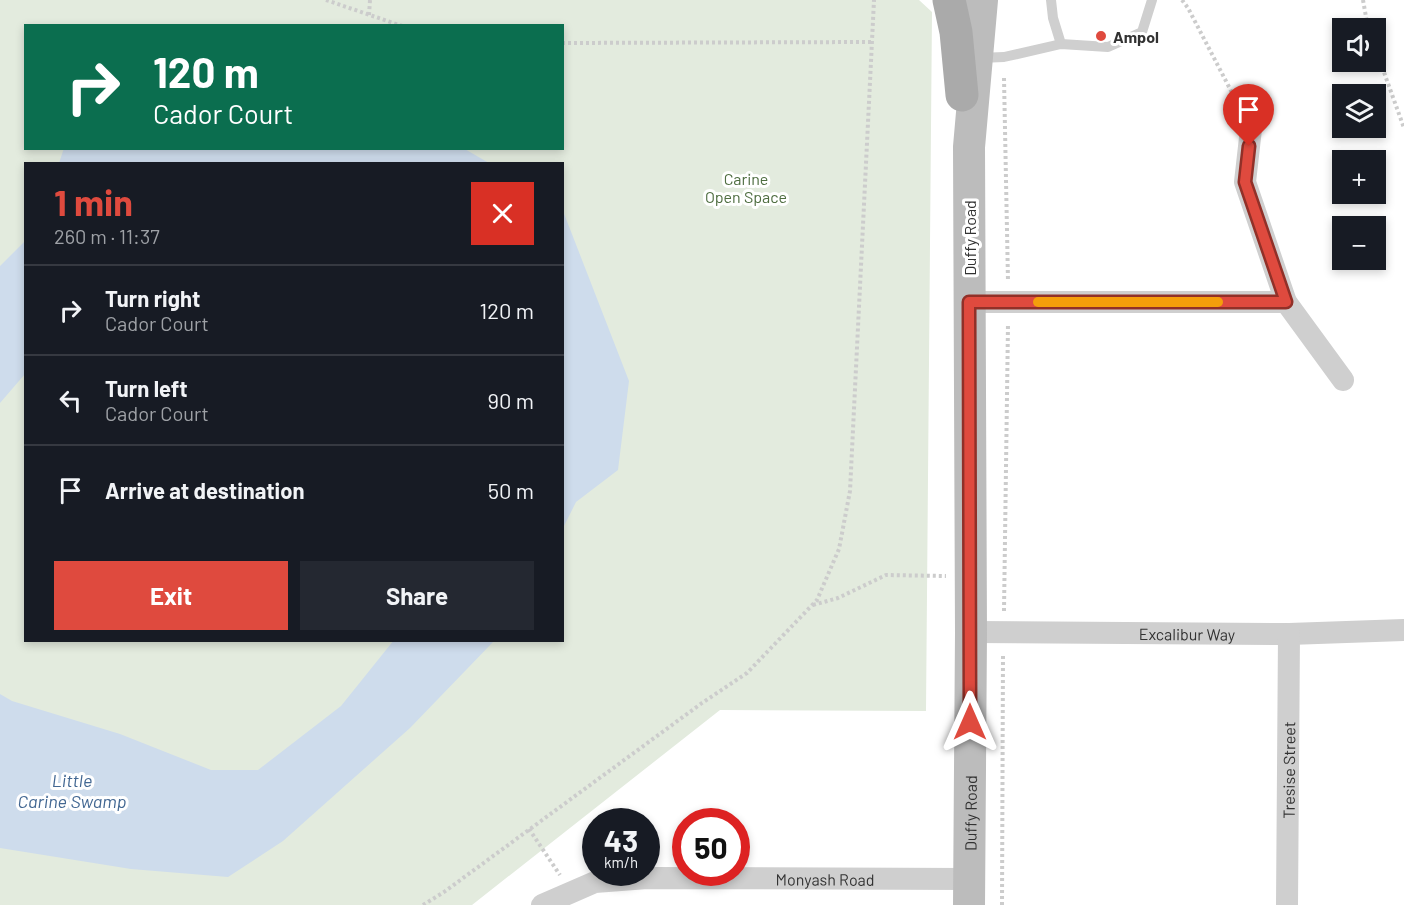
<!DOCTYPE html>
<html lang="en">
<head>
<meta charset="utf-8">
<style>
	:root { --surface:#171b24; --page:#242831; --text:#f1f3f6; --muted:#9ea1a6; --line:#363941; --accent:#df4a3e }
	body { margin:0; font-family:Barlow,sans-serif; background:var(--page); color:var(--text); height:100vh; display:flex; flex-direction:column; font-size:22px; white-space:nowrap }
	* { box-sizing:border-box; margin:0 }
	p { font-size:20px; color:var(--muted) }
	.icon { flex:none; width:33px; height:33px; fill:none; stroke:currentColor; stroke-width:2; stroke-linecap:round; stroke-linejoin:round }
	.map { position:relative; flex:1; overflow:hidden }
	.details { position:absolute; left:24px; top:162px; width:540px; height:480px; display:flex; flex-direction:column; background:var(--surface); border-radius:0px; box-shadow:0 3px 9px #0003 }
	.details>* { flex:none }
	.banner { position:absolute; left:24px; top:24px; width:540px; height:126px; border-radius:0px; box-shadow:0 3px 9px #0003; background:#0b6e4f; color:#fff; overflow:hidden }
	.tools { position:absolute; left:1332px; top:18px; display:grid; gap:12px }
	.tools a { display:grid; place-items:center; width:54px; height:54px; border-radius:0px; background:var(--surface); box-shadow:0 3px 9px #0003; font-size:30px }
	.speed { position:absolute; left:582px; top:808px; display:flex; gap:12px; font-size:30px; font-weight:700; text-align:center }
	.speed>* { display:grid; place-content:center; width:78px; height:78px; border-radius:50%; background:var(--surface); box-shadow:0 3px 9px #0003; line-height:1 }
	.speed small { font-size:15px; font-weight:400 }
	.speed .limit { border:9px solid #d22; background:#fff; color:#111 }
	.pin { position:absolute; display:grid; place-items:center; width:51px; height:51px; color:#fff; margin:-62px -26px; border-radius:50% 50% 50% 0; rotate:-45deg; box-shadow:0 0 6px #0007 }
	.pin .icon { rotate:45deg }
	.me { position:absolute; width:66px; margin:-33px; rotate:0deg; stroke-linejoin:round; filter:drop-shadow(0 0 4px #0008) }
	.turn { display:flex; align-items:center; gap:21px; height:126px; padding:0 30px; font-size:27px }
	.turn .icon { width:78px; height:78px; stroke-width:2.5 }
	.turn b { display:block; font-size:42px; line-height:51px }
	.round { display:grid; place-items:center; flex:none; width:63px; height:63px; border-radius:0px; background:var(--page) }
	.summary { display:flex; align-items:center; justify-content:space-between; height:102px; padding:0 30px }
	h1 { font-size:36px; font-weight:700; line-height:45px; color:var(--accent) }
	.cta { display:flex; gap:12px; margin-top:auto; padding:12px 30px }
	.cta a { flex:1; height:69px; border-radius:0px; background:var(--accent); color:#fff; font-size:24px; font-weight:700; line-height:69px; text-align:center }
	.cta a+a { background:var(--page); color:var(--text) }
	ul { padding:0; list-style:none }
	li { display:flex; align-items:center; gap:18px; height:90px; padding:0 30px; border-top:2px solid var(--line) }
	li div { flex:1 }
	li b { display:block; font-size:22px }
	li em { font-style:normal }
	.map>svg:first-child { display:block }
	.green { fill:#e3ebde; fill-rule:evenodd }
	.water { fill:#cedcec }
	.lines { fill:none; stroke-linecap:round; stroke-linejoin:round }
	.path { stroke:#ccc; stroke-width:4; stroke-dasharray:3 3; stroke-linecap:butt }
	.service { stroke:#cfcfcf; stroke-width:10 }
	.minor { stroke:#cfcfcf; stroke-width:22 }
	.secondary { stroke:#bcbcbc; stroke-width:32 }
	.primary { stroke:#aaa; stroke-width:33 }
	.route-casing { stroke:#913028; stroke-width:15 }
	.route { stroke:#df4a3e; stroke-width:10 }
	.slow { stroke:#f59e0b; stroke-width:10 }
	.poi-dot { fill:#df4a3e; stroke:#fff; stroke-width:2 }
	.labels { text-anchor:middle; dominant-baseline:central; stroke-width:6; stroke-linejoin:round; paint-order:stroke }
	.poi-label { font-size:16px; font-weight:bold; fill:#323232; stroke:#fff; text-anchor:start }
	.park-label { font-size:16px; fill:#4e6d40; stroke:#fff }
	.street-label { font-size:16px; fill:#323232; stroke:#fff }
	.water-label { font-size:18px; font-style:italic; fill:#426792; stroke:#fff }
</style>
</head>
<body>
<div class="map">
<svg width="1404" height="905" viewBox="0 0 1404 905">
	<rect width="100%" height="100%" fill="#fff"/>
	<path class="green" d="M0,0H919L932,12L926,711L720,710L472,905H0ZM26,26H562V148H26ZM26,164H562V640H26Z"/>
	<path class="water" d="M64,148H463L489,163H59Z
		M563,211L629,381L618,470L576,502L563,528Z
		M25,241V374L0,403V266Z
		M394,640L494,641L410,728L283,841L228,877L131,869L0,848V694L12,701L120,734L211,770H258L341,706Z"/>
	<g class="lines">
		<path class="path" d="M326,0L402,26
			M1182,0L1188,8L1241,110
			M1363,0L1368,28
			M369,15L370,0
			M562,43L872,42
			M1376,50L1404,128
			M1004,78L1008,281
			M813,605L838,598L886,575L946,576
			M1004,611L1008,324
			M529,829L560,875
			M423,905L444,892L702,703L747,673L817,600L839,549L850,491L874,0
			M1002,905L1003,654"/>
		<path class="service" d="M1051,0L1053,18L1061,44L1108,47L1142,32L1152,0
			M979,58L1004,57L1061,44"/>
		<g class="minor">
			<path d="M1251,129L1245,182L1286,302L1343,380"/>
			<path d="M969,302H1286"/>
			<path id="s1" d="M971,632L1289,634L1404,630"/>
			<path id="s2" d="M542,905L595,882L647,878L969,879"/>
			<path id="s3" d="M1287,905L1289,634"/>
		</g>
		<path class="secondary" id="s4" d="M969,905L971,632L969,147L982,0"/>
		<path class="primary" d="M949,0L956,32L962,95"/>
	</g>
	<g class="lines">
		<defs>
			<path id="route" d="M970,722L969,302H1286L1245,182L1249,146"/>
		</defs>
		<use href="#route" class="route-casing"/>
		<use href="#route" class="route"/>
		<path class="slow" d="M1038,302H1218"/>
	</g>
	<circle class="poi-dot" cx="1101" cy="36" r="6"/>
	<g class="labels">
		<g class="poi-label">
			<text x="1113" y="36">Ampol</text>
		</g>
		<g class="park-label">
			<text x="746" y="178">Carine<tspan x="746" dy="18">Open Space</tspan></text>
		</g>
		<g class="street-label">
			<text transform="translate(969 238) rotate(-90)">Duffy Road</text>
			<text stroke="none"><textPath href="#s1" startOffset="216">Excalibur Way</textPath></text>
			<text stroke="none"><textPath href="#s3" startOffset="135">Tresise Street</textPath></text>
			<text stroke="none"><textPath href="#s4" startOffset="92">Duffy Road</textPath></text>
			<text stroke="none"><textPath href="#s2" startOffset="288">Monyash Road</textPath></text>
		</g>
		<g class="water-label">
			<text x="72" y="780">Little<tspan x="72" dy="21">Carine Swamp</tspan></text>
		</g>
	</g>
</svg>
<div class="tools">
<a><svg class="icon" aria-label="sound" viewBox="0 0 24 24"><path d="M4 9h4l5-4v14l-5-4H4zM17 9q2 3 0 6"/></svg></a>
<a><svg class="icon" aria-label="layers" viewBox="0 0 24 24"><path d="M12 4l9 5-9 5-9-5zM3 14l9 5 9-5"/></svg></a>
<a>+</a>
<a>−</a>
</div>
<div class="speed"><div>43<small>km/h</small></div><div class="limit">50</div></div>
<div class="pin" style="left:1249px;top:146px;background:#d93025"><svg class="icon" aria-label="arrive" viewBox="0 0 24 24"><path d="M6 21V4h12l-3 4 3 4H6"/></svg></div>
<svg class="me" style="left:970px;top:722px" viewBox="-20 -20 40 40"><path d="M0-17L14 15 0 8-14 15z" fill="#df4a3e" stroke="#fff" stroke-width="4"/></svg>
<div class="banner">
<div class="turn"><svg class="icon" aria-label="right" viewBox="0 0 24 24"><path d="M7 20v-9h11M14 6l5 5-5 5"/></svg><div><b>120 m</b>Cador Court</div></div>
</div>
<section class="details">
<div class="summary"><div><h1>1 min</h1><p>260 m · 11:37</p></div><a class="round" style="background:#d93025;color:#fff"><svg class="icon" aria-label="close" viewBox="0 0 24 24"><path d="M6 6l12 12M18 6L6 18"/></svg></a></div>
<ul>
<li><svg class="icon" aria-label="right" viewBox="0 0 24 24"><path d="M7 20v-9h11M14 6l5 5-5 5"/></svg><div><b>Turn right</b><p>Cador Court</p></div><em>120 m</em></li>
<li><svg class="icon" aria-label="left" viewBox="0 0 24 24"><path d="M17 20v-9H6M10 6l-5 5 5 5"/></svg><div><b>Turn left</b><p>Cador Court</p></div><em>90 m</em></li>
<li><svg class="icon" aria-label="arrive" viewBox="0 0 24 24"><path d="M6 21V4h12l-3 4 3 4H6"/></svg><div><b>Arrive at destination</b></div><em>50 m</em></li>
</ul>
<div class="cta"><a>Exit</a><a>Share</a></div>
</section>
</div>
</body>
</html>
